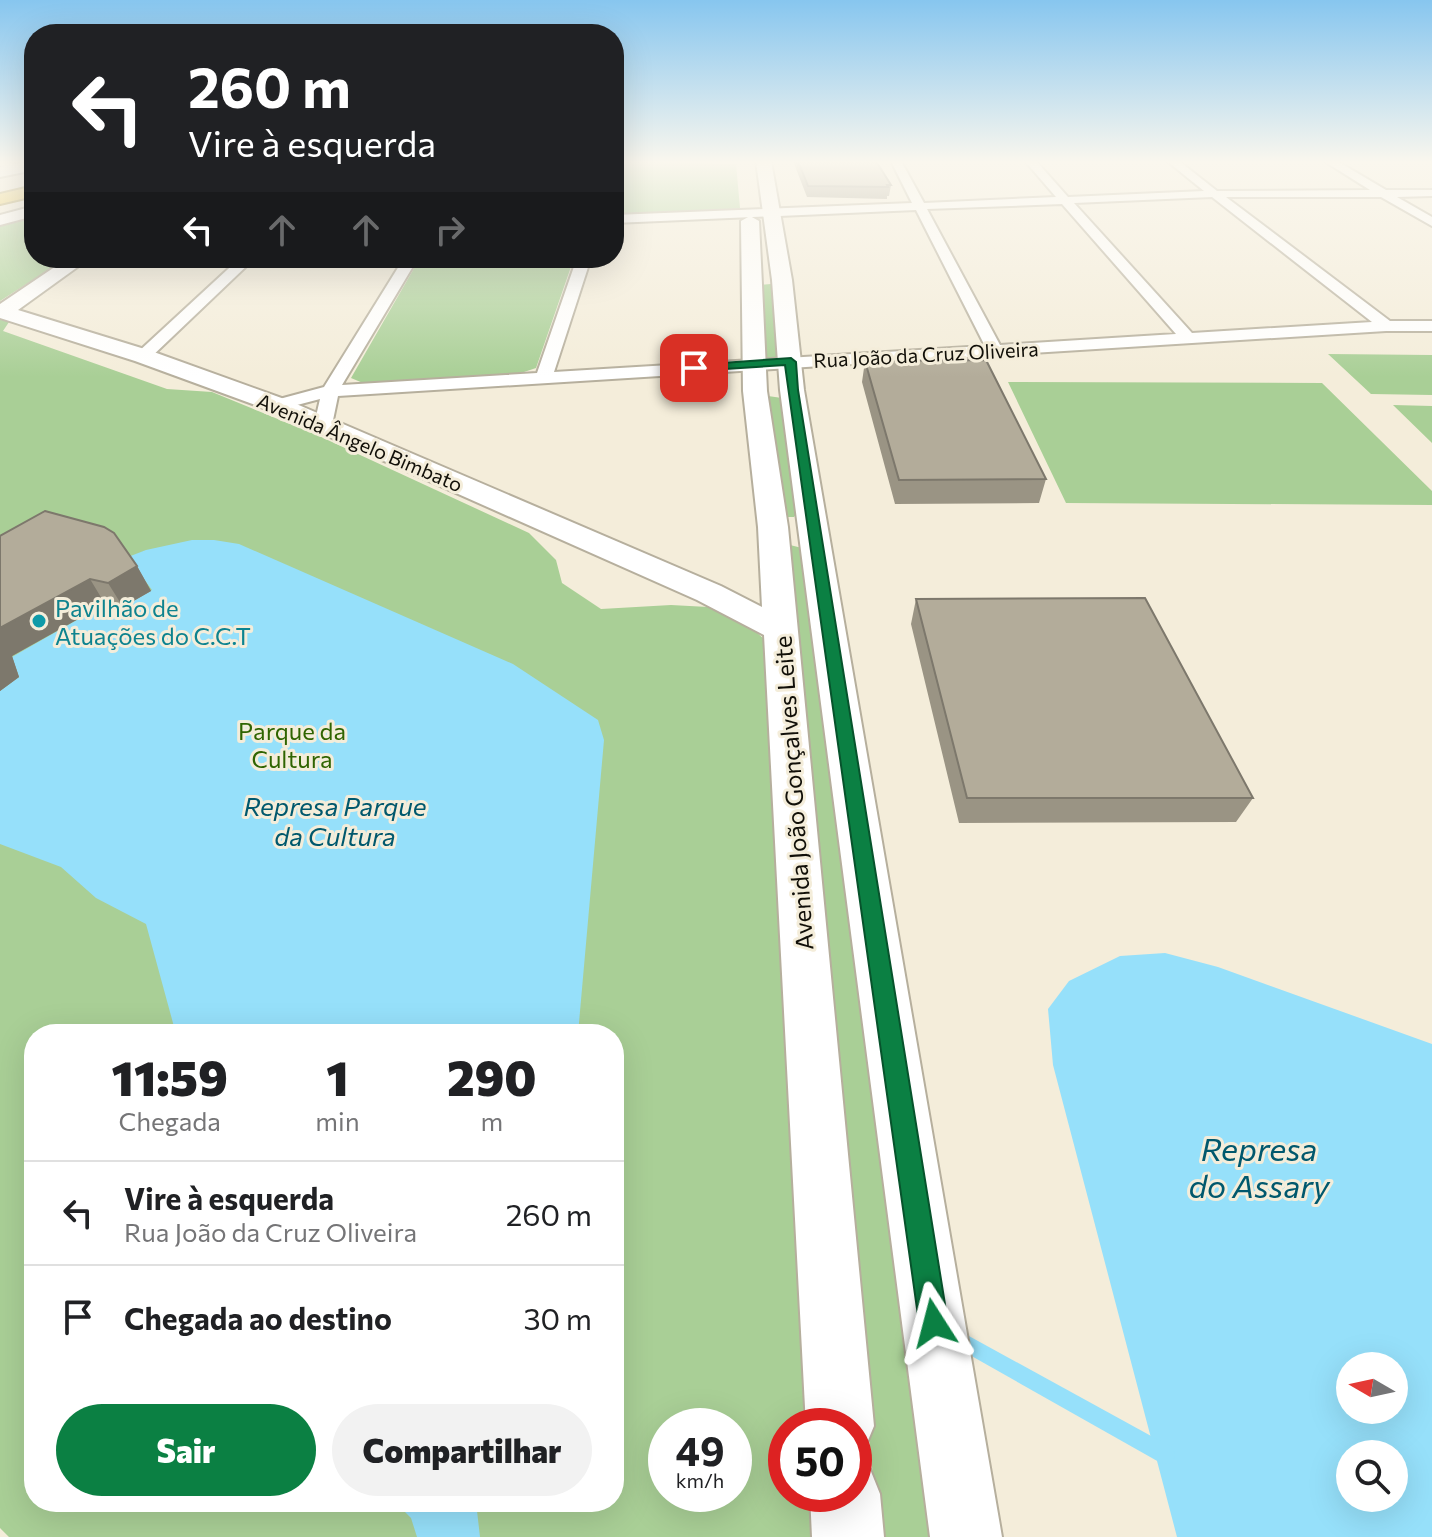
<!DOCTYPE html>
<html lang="pt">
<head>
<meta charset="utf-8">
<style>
	:root { --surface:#fff; --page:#f2f2f2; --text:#202124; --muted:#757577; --line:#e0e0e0; --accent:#0b8043 }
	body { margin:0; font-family:Commissioner,sans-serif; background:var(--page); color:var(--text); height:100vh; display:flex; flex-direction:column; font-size:30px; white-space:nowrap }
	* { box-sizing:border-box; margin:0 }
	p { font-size:26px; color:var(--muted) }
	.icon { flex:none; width:44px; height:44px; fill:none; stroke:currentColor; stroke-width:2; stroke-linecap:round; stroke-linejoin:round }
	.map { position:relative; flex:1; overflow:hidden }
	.sheet { position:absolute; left:24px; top:1024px; width:600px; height:488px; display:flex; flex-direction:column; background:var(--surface); border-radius:32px; box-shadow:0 8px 32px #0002 }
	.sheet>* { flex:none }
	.guide { position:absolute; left:24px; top:24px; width:600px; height:244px; border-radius:32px; box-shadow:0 8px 32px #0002; background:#202124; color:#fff; overflow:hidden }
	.needle { width:52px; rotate:279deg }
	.controls { position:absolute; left:1336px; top:1352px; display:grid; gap:16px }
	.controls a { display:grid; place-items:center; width:72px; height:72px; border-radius:50%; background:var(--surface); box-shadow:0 8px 32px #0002; font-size:40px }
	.speed { position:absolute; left:648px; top:1408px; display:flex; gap:16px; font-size:40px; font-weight:700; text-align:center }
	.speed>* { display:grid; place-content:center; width:104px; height:104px; border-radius:50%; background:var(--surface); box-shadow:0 8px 32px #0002; line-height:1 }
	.speed small { font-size:20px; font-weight:400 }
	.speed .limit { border:12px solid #d22; background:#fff; color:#111 }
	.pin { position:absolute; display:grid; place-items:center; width:68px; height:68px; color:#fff; margin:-34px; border-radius:16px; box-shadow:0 4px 12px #0006 }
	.me { position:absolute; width:88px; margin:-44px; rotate:351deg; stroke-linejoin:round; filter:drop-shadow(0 0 6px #0008) }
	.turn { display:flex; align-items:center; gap:28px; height:168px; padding:0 32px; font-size:36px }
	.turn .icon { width:104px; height:104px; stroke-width:2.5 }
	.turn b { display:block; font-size:56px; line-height:68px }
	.lanes { display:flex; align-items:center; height:76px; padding:0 32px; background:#0003; justify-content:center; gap:40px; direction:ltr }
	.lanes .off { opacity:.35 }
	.eta { display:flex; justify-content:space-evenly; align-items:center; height:136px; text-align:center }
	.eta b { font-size:48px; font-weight:800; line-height:56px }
	.action { display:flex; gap:16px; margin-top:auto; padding:16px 32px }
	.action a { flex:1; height:92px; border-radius:48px; background:var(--accent); color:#fff; font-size:32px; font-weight:800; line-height:92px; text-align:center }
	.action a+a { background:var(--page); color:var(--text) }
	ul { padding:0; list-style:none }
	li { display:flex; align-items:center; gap:24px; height:104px; padding:0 32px; border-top:2px solid var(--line) }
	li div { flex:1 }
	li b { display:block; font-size:30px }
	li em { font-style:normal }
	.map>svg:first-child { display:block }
	.green { fill:#a9cf96; fill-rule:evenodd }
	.water { fill:#96e0fa; fill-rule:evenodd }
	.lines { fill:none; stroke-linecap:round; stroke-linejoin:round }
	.stream { fill:#96e0fa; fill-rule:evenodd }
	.street-casing { stroke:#b6af9d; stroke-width:4 }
	.secondary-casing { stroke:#b6af9d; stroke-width:4 }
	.highway-casing { stroke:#9e862a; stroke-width:4 }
	.street { fill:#fff; fill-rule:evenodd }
	.secondary { fill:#fff; fill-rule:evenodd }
	.highway { fill:#eac63c; fill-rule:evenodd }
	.wall { fill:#9a9484 }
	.shaded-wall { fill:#7d786c }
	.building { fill:#b3ac9a; stroke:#7d786c; stroke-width:2 }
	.route { fill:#0b8043; stroke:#07532c; stroke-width:2 }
	.culture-dot { fill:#0f9aa8; stroke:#f4edda; stroke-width:3 }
	.labels { text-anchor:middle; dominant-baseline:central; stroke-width:6; stroke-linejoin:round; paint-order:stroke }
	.far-street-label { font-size:20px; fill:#110f08; stroke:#f4edda }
	.culture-label { font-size:24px; fill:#0d838f; stroke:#f4edda; text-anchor:start }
	.park-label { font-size:24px; fill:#2f6401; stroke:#f4edda }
	.street-label { font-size:24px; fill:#110f08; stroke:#f4edda }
	.water-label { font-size:26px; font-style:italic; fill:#00586d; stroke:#f4edda }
	.near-water-label { font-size:32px; font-style:italic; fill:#00586d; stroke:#f4edda }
</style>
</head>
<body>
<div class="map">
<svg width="1432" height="1537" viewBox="0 0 1432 1537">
	<rect width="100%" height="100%" fill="#f4edda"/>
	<path class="green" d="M618,161L736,164L740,208L731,212L614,214V181Z
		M34,216V258H67L0,301V225Z
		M420,258H574L536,368L515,375L363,383L351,378Z
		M771,284L775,285L778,358L763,360L760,285Z
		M0,319L9,322L3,331L167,389L212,392L319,436L529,533L556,560L562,583L601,609L671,605L708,607L744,621L765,640L810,1426H786V1494H813L815,1537H9L0,1528ZM34,1034H614V1502H34ZM666,1426H734V1494H666Z
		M1328,354L1432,355V395L1371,394Z
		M1008,382L1322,383L1432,491V505L1066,503Z
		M768,396L782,398L797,513L794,517H782Z
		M1393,405L1432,406V443Z
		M786,544L806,549L933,1537H879L781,549Z"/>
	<path class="water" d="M192,540H214L239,544L513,664L598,720L604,740L578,1034H176L146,924L96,898L61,867L0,844V691L19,677L12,657L105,604L123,607L152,590L128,557L146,550Z
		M1165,953L1218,967L1432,1044V1537H1177L1053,1065L1048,1009L1069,981L1120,956ZM1350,1366H1394V1410H1350ZM1350,1454H1394V1498H1350Z
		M395,1502H476L480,1537H417L411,1518Z"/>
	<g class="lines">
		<path class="stream" d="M958,1330L1173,1448L1175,1455L1173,1462L1166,1464L1159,1462L952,1345L949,1339L952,1333Z"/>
		<defs>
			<path id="street" d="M0,161L23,166L24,168L19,171L0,166Z
				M891,161H901L924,203L1056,197L1025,161H1036L1068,197L1204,191L1167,161H1179L1217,191L1370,190L1324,161H1337L1386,190H1432V196L1397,197L1432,217V226L1381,197H1226L1390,321H1432V331H1386L338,396L332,425L323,430L314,425L320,399L278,410L269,405L272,401L324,387L404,258H418L342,385L537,373L577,258H591L554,372L985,346L916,210L614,223V215L912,203ZM1212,197L1372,322L1192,333L1074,203ZM1062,204L1176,334L1000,345L927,209Z
				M240,258H255L149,359H137V353Z"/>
			<path id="secondary" d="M34,161V170L0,177V167Z
				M756,161H771L792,280L804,390L1002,1537H930L780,390L772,280Z
				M34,206V216L0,225V215Z
				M750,216L759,221L767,391L788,527L874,1426L864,1450L854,1454V1426H806L764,635L697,600L269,410L135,361L0,318V304L68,258H90L18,310L151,351L287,400L721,586L762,607L758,527L743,391L741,221Z
				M854,1463L870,1469L880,1494L884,1537H812L810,1494H854Z"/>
			<path id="highway" d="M34,186V196L0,204V194Z"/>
		</defs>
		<use href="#street" class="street-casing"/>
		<use href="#secondary" class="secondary-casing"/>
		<use href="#highway" class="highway-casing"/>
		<use href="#street" class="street"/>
		<use href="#secondary" class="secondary"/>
		<use href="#highway" class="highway"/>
	</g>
	<path class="wall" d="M793,161H876L891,185L889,196H887V199L807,197Z
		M865,361L1046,479L1039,503L895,504L862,382Z
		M0,536L137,566L151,591L123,607L105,604L12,656L19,677L0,691Z
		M916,599L1253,798L1236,822L959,823L911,624Z"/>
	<path class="shaded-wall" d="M137,566L151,591L123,607L108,583Z
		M90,579L105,604L12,656L19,677L0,691V628Z"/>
	<path class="building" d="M798,161H876L891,185H887L888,187L808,186Z
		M986,360L1046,479L899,480L865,361Z
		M45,511L104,527L114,533L137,566L108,583L90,579L0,628V536Z
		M1145,598L1253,798H967L916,599Z"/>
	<linearGradient id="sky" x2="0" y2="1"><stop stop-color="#87c6ef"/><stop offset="0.43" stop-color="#faf7ee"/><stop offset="1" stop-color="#faf7ee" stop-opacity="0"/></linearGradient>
	<rect width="1432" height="377" fill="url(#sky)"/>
	<path class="route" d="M791,358L796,362L798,390L948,1323L944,1334L934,1338L923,1334L919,1323L785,365L694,371L689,368L694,365Z"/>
	<circle class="culture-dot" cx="39" cy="621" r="8"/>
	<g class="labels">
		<g class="far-street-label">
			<text transform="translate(926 354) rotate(-3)">Rua João da Cruz Oliveira</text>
			<text transform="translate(360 442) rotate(23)">Avenida Ângelo Bimbato</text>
		</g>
		<g class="culture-label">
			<text x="55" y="607">Pavilhão de<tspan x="55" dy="28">Atuações do C.C.T</tspan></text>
		</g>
		<g class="park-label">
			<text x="292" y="730">Parque da<tspan x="292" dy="28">Cultura</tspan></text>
		</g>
		<g class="street-label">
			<text transform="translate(793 793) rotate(-94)">Avenida João Gonçalves Leite</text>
		</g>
		<g class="water-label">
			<text x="335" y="805">Represa Parque<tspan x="335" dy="30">da Cultura</tspan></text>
		</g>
		<g class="near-water-label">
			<text x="1259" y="1148">Represa<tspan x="1259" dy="37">do Assary</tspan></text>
		</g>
	</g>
</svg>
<div class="controls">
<a><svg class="needle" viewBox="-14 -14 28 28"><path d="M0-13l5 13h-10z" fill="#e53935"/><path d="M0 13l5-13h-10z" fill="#757577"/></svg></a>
<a><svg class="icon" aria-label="search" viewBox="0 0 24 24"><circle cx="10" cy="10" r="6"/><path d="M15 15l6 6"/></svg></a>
</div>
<div class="speed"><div>49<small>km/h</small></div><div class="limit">50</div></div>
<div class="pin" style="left:694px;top:368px;background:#d93025"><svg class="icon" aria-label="arrive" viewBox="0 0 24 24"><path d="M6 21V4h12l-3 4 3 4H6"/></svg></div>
<svg class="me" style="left:934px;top:1323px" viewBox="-20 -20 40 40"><path d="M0-17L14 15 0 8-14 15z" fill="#0b8043" stroke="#fff" stroke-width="4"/></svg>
<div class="guide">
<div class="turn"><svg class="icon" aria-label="left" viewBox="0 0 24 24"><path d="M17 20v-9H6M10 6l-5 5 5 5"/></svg><div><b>260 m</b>Vire à esquerda</div></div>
<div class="lanes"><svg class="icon" aria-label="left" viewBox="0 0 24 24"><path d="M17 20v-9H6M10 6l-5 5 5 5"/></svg><svg class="icon off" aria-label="ahead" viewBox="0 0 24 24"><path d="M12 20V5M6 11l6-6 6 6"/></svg><svg class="icon off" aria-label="ahead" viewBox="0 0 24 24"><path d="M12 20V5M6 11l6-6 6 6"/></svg><svg class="icon off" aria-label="right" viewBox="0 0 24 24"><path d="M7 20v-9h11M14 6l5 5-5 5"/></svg></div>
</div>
<section class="sheet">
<div class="eta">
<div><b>11:59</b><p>Chegada</p></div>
<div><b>1</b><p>min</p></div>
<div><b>290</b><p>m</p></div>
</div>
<ul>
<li><svg class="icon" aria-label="left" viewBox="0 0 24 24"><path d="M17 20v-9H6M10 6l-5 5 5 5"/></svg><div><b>Vire à esquerda</b><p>Rua João da Cruz Oliveira</p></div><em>260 m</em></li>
<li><svg class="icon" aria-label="arrive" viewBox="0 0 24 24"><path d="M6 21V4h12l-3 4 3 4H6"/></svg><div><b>Chegada ao destino</b></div><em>30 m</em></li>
</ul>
<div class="action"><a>Sair</a><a>Compartilhar</a></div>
</section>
</div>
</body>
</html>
